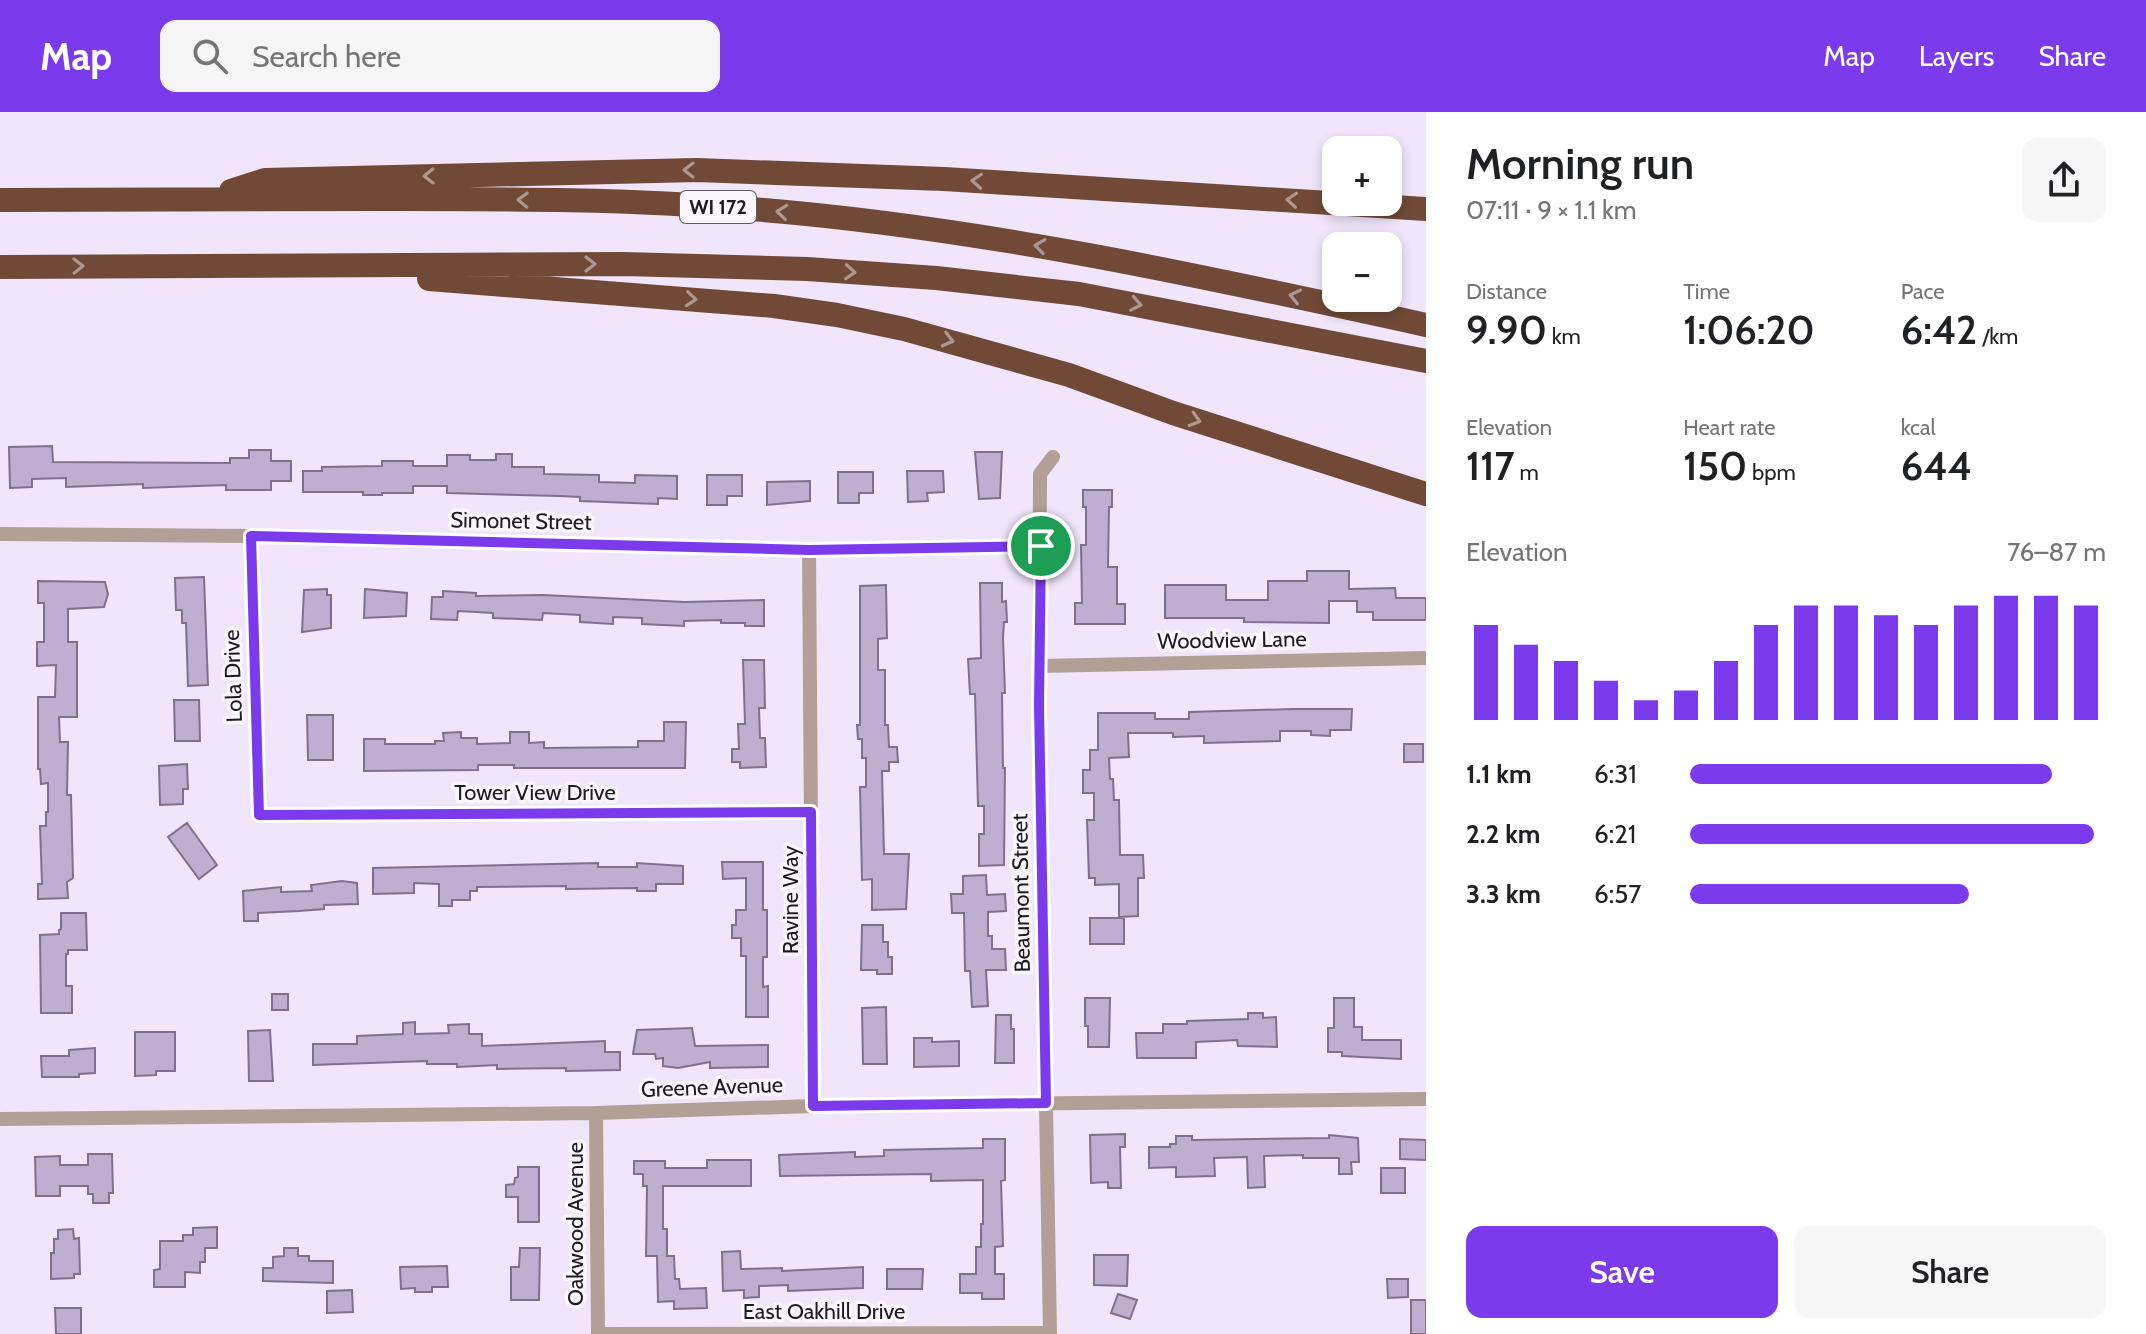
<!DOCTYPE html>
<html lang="en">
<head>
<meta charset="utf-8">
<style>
	:root { --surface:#fff; --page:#f6f6f6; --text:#202124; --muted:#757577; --accent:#7c3aed }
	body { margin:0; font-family:Cabin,sans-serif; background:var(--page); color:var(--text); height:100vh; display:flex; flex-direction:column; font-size:30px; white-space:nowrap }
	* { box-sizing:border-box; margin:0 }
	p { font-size:26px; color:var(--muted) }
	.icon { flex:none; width:44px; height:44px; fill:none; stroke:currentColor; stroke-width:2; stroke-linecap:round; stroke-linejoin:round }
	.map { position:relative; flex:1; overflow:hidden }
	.drawer { display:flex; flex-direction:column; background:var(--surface); width:720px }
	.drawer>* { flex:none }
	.fabs { position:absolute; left:1322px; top:24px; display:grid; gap:16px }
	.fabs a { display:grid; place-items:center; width:80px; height:80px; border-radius:16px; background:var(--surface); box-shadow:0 4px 12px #0003; font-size:40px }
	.pin { position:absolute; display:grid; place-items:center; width:68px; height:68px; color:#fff; margin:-34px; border:4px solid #fff; border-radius:50%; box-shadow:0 2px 8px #0007 }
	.round { display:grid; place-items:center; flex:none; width:84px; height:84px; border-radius:16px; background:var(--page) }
	.head { display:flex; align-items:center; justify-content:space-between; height:136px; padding:0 40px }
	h1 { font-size:44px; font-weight:600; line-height:60px }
	.stats { display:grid; grid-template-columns:repeat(3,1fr); gap:12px; height:136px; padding:8px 40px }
	.stats div { display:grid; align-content:center }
	.stats b { font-size:40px; font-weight:600 }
	.stats small { font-size:22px; font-weight:400 }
	.stats p { font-size:22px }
	.chart { height:224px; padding:16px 40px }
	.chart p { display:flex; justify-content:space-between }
	.chart svg { width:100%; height:144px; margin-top:8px; stroke:var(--accent); stroke-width:6 }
	.button { display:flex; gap:16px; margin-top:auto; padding:16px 40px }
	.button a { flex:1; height:92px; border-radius:16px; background:var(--accent); color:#fff; font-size:32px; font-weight:600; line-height:92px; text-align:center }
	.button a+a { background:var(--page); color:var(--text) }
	ul { padding:0 40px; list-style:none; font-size:26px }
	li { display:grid; grid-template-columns:128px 96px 1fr; align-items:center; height:60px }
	li i { height:20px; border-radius:10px; background:var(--accent) }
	header { display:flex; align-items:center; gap:48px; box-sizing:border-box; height:112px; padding:0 40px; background:var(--accent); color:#fff }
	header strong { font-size:38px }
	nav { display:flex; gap:44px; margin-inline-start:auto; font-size:28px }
	.search { width:560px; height:72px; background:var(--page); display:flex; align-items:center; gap:20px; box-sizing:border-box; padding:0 28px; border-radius:16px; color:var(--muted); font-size:30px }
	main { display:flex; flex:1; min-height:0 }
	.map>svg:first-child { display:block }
	.building { fill:#beaecf; stroke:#80708f; stroke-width:2 }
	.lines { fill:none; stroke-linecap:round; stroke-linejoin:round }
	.street { stroke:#b29f96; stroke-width:14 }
	.highway { stroke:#704a37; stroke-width:24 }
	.oneway { stroke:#ae9790 }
	.route-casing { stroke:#fff; stroke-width:16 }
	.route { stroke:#7c3aed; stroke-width:10 }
	.labels { text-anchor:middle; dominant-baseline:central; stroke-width:7; stroke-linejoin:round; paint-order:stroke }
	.shield { fill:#f9f6fd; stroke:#605b66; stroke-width:2 }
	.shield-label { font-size:20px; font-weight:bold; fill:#1f1825 }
	.street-label { font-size:22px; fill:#1f1825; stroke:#f9f6fd }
</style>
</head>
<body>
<header>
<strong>Map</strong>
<div class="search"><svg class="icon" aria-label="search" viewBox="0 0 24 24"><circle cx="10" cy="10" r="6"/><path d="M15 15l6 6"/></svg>Search here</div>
<nav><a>Map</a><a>Layers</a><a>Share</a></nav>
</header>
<main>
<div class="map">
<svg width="1426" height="1222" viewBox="0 0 1426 1222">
	<rect width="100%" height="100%" fill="#f0e5fa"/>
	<!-- building -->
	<path class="building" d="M52,334L53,350L230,351V346H249V338H271V349H291V369H271V378H226V373L143,376V372L66,375V366L32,367V375L10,376L9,335Z
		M975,340H1002L1000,386L979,387Z
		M496,342H512V355H544V362L599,363V370L635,371V363L677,364V387L658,386V392L580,389V385L559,384L447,381V374H413V381H382V383H363V380H303V359H322V355L382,354V349H413V354H447V343H470V348H496Z
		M907,359H943L944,380L927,381L928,389L908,390Z
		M838,360H873V381H859V391H838Z
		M707,363H742V384H727V393H707Z
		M810,369V389L767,393V370Z
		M1083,378H1112V395H1109L1108,455H1117V492H1125V512H1075V491H1082L1081,433H1086V395H1083Z
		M1307,459H1349V477L1395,476L1396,486H1426V508H1373V500H1357V489H1329V511L1244,510V506H1165V473H1226V488H1268V469H1307Z
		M204,465L208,573L188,574L186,511H182V498H176L175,466Z
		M38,469L105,470L108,482L104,495L68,497V530H77V605H59L60,630H68L67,683H71L73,766L67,770L68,786L38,787V772H42L40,714H46V700H48V671L41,672L40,657H38V585H55L56,553L37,554V530H44V491H38Z
		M980,471H1002V490L1006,489L1007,510H1004L1003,526L1005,581H1002L1003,656H1005L1004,753L979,754V722H984V694H978L975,582H970L968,547L981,546Z
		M886,473L887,526L878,527V558H885V613H888L889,635H897L898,650H889V659H882L884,742H909L906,797L872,798V767L862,768L860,675H866V646H862V627H858L857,613H860V474Z
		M327,477V483H331V516L302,520L304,478Z
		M365,477L407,481L406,504L364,506Z
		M443,479L476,481V484L543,483L685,490L764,488V514H745V511H721V508L684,509V514L642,512V506L613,505V512L580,510V503L543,501L542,508L493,506V501L458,499L457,508L431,507L432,485H443Z
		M743,548H764L765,596H759L760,626H765L766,655L740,656V650H732V637H739L738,612H745Z
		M174,588H199L200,629H175Z
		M1292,597H1352L1351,618H1330V624L1311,623V619H1280V629L1204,631V624L1173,625V621H1128L1129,645L1109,646L1110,667H1113L1114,688H1119L1120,743H1143L1144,766H1138V804L1119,805V772L1095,773V766H1089L1087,708H1094V681H1083V658H1090V638H1098V601H1155V607H1189V600Z
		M307,603H333V648H308Z
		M664,610H686L685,656H514V653H478V658L364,659V627H385V632H435V629H444L443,621L461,620V626H477V632L510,631V620H529V631L544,630V636L638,635V629H664Z
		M1404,632H1423V650H1404Z
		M187,652L188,677H183V692L160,693L159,654Z
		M187,711L217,753L199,767L168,725Z
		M722,750H763V798H767V845H763V875L768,874V905H746V844H741V826H732V813H736V798H746V766L723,767Z
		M598,751V755H637V751L683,754V772H656V779H637V776L566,777V774L477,775V779H470V788H452V794H439V772L414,771V781L373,782V756Z
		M986,763L987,783L1005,782L1006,799L988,800V824H992V837H1005L1006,858H986L988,894L972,895L970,859H965L964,801H952L951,782H963V764Z
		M342,769L357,771L358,792L324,793V797L299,799L258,801V809H244L243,779L281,775V780L312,779L311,773Z
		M61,801H86L87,838H68V842H66V874H72V901H41L40,823L59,822V818L61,817Z
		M1090,806H1124V832H1090Z
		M862,813H883V830H888V845H892V862H877V858H861Z
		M272,882H288V898H272Z
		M1085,886H1110L1109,935H1088V914H1085Z
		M1334,886H1354V915H1362V928H1401V947L1342,944V940H1328V916H1334Z
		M886,895L887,952H863L862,896Z
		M1248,901H1263V906L1276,905L1277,935L1238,934L1237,928L1196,930V946H1137L1136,921H1163V912H1187V909L1248,907Z
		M996,903H1011V917H1014V951H995Z
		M415,910V922L449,921L448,913L469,912V922H482V934L605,929V940H620V958L566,959V956L497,957V953L457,955V952H427V949L313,953V932H357V924L403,922V911Z
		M692,916L695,934L768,933V955L710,956V950L678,956L663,954V946L656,947L655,942H633L637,918Z
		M270,918L273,969H249L248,919Z
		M135,920H175V959H156V963L135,964Z
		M914,926H932V930L959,929V954L914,955Z
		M95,936V961L79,962V965H42L41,944H69V938Z
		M1125,1022V1035H1120L1121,1076H1108V1070L1091,1071L1090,1023Z
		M1329,1023L1358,1026L1359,1050H1351L1352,1062H1339V1046H1303V1043L1264,1044L1265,1075L1248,1076L1247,1045L1214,1046L1215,1064L1176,1065V1055L1149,1056V1035H1170V1032H1176V1024H1192V1028L1329,1026Z
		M983,1027H1005V1068L1001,1069L1003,1134L995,1135V1162H1004V1187H982V1181H960V1162H976V1135H981V1112H983V1068L931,1069V1062L780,1064L779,1043L855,1040V1045L884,1044V1038L983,1036Z
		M1400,1027L1426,1028V1048L1400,1047Z
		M88,1042H112L113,1081H109V1091H93V1082H88V1074H60V1084H36L35,1045L60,1044V1053H88Z
		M707,1048H751V1074H663V1117H667V1144H674L675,1167H679L680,1177L706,1176L707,1196L674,1197V1189L658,1190L657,1144H646L647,1074H643V1062H634V1049H665V1056H707Z
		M518,1055H539V1110H518V1085H506V1073L514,1072L515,1066L518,1065Z
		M1381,1056H1405V1081H1381Z
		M217,1115V1136H205V1150H200V1161L185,1160V1175H154V1158L160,1157V1129H183V1123H193V1116Z
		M73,1117L74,1127L79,1126L80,1162H74V1166L51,1167V1141H54V1127H58V1118Z
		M284,1136H298V1144H309V1149H333V1171L263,1169V1156H273V1145L284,1144Z
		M520,1136H540L539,1188H511V1155H519Z
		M740,1139L741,1157L782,1156V1159L863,1155V1176L788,1179V1173L759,1174V1185L744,1186V1178L723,1179L722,1140Z
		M1094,1143H1128L1127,1174L1094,1173Z
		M447,1154L448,1175H432V1180H415V1176L401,1177L400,1155Z
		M887,1157H923L922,1177H887Z
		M1387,1167H1408V1185L1388,1186Z
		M352,1178L353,1200L327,1201V1179Z
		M1118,1182L1137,1188L1130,1207L1111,1201Z
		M1411,1188H1426V1222H1411Z
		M55,1196H81V1222H56Z"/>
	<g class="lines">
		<!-- street -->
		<path class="street" d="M0,422L251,424L809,438L1041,434
			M251,424L259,703L811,700
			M809,438L813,994
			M1040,554L1426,546
			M596,1001L598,1222
			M0,1007L596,1001L813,994L1426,987
			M598,1222L1050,1221
			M1050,1222L1039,593L1040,362L1053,345"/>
		<!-- highway -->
		<path class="highway" d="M231,79L265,68L697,58L944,67L1426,97
			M0,88C130,87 260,87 390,87C510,87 631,87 751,97C979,115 1203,164 1426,213
			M0,155L623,152L807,157L936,166L1079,182L1426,249
			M429,167L774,194L837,203L904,217L1069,263L1173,301L1426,382"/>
	</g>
	<!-- one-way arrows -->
	<defs><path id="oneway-chevron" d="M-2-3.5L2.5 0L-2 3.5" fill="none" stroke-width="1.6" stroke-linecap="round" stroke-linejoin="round" transform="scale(2)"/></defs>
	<g class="oneway">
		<use href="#oneway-chevron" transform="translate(689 58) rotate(-179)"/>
		<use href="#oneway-chevron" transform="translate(429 64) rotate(179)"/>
		<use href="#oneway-chevron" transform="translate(977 69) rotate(-176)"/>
		<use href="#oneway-chevron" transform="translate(523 88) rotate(-178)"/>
		<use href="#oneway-chevron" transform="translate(1292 88) rotate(-176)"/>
		<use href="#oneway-chevron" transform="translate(782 100) rotate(-174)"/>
		<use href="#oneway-chevron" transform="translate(1040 134) rotate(-172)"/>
		<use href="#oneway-chevron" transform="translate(590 152)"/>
		<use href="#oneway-chevron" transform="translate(78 154) rotate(-1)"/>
		<use href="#oneway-chevron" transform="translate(850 160) rotate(4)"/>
		<use href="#oneway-chevron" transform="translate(1295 184) rotate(-167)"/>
		<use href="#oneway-chevron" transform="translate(691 187) rotate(5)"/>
		<use href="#oneway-chevron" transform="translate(1136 192) rotate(11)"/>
		<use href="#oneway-chevron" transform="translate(948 228) rotate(14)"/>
		<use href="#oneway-chevron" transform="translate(1195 308) rotate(17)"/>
	</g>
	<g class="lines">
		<!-- route casing -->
		<g class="route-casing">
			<path id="route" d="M251,424L809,438L1041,434L1039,593L1046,991L813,994L811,700L259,703Z"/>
		</g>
		<!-- route -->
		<use href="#route" class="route"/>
	</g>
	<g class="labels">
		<!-- shield labels -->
		<rect class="shield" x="680" y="79" width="76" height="32" rx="6"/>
		<g class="shield-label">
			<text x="718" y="95">WI 172</text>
		</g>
		<!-- street labels -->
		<g class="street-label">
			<text transform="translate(521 409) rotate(1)">Simonet Street</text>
			<text transform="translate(1232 528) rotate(-1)">Woodview Lane</text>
			<text transform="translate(233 564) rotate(-92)">Lola Drive</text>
			<text x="535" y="680">Tower View Drive</text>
			<text transform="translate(1021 781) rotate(-91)">Beaumont Street</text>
			<text transform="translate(790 788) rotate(-90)">Ravine Way</text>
			<text transform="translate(712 975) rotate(-2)">Greene Avenue</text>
			<text transform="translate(575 1112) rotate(-90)">Oakwood Avenue</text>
			<text x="824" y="1199">East Oakhill Drive</text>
		</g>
	</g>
</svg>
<div class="fabs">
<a>+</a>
<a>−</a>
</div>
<div class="pin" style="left:1041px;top:434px;background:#1e9e55"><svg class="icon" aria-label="arrive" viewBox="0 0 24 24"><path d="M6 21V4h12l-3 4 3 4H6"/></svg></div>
</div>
<section class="drawer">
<div class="head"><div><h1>Morning run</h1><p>07:11 · 9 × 1.1 km</p></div><a class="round"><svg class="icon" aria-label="share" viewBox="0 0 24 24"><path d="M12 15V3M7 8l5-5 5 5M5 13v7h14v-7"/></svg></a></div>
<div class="stats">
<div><p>Distance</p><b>9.90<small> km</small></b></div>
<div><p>Time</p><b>1:06:20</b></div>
<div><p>Pace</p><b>6:42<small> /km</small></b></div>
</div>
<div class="stats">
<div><p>Elevation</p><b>117<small> m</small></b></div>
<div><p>Heart rate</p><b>150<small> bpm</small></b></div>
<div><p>kcal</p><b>644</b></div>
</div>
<div class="chart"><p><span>Elevation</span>76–87 m</p>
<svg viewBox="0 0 160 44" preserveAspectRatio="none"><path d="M5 44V15M15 44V21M25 44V26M35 44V32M45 44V38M55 44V35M65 44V26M75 44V15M85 44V9M95 44V9M105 44V12M115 44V15M125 44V9M135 44V6M145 44V6M155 44V9"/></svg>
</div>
<ul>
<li><b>1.1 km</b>6:31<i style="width:87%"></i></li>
<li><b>2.2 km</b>6:21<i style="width:97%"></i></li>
<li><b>3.3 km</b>6:57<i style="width:67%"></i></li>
</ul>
<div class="button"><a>Save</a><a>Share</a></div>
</section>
</main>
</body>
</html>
